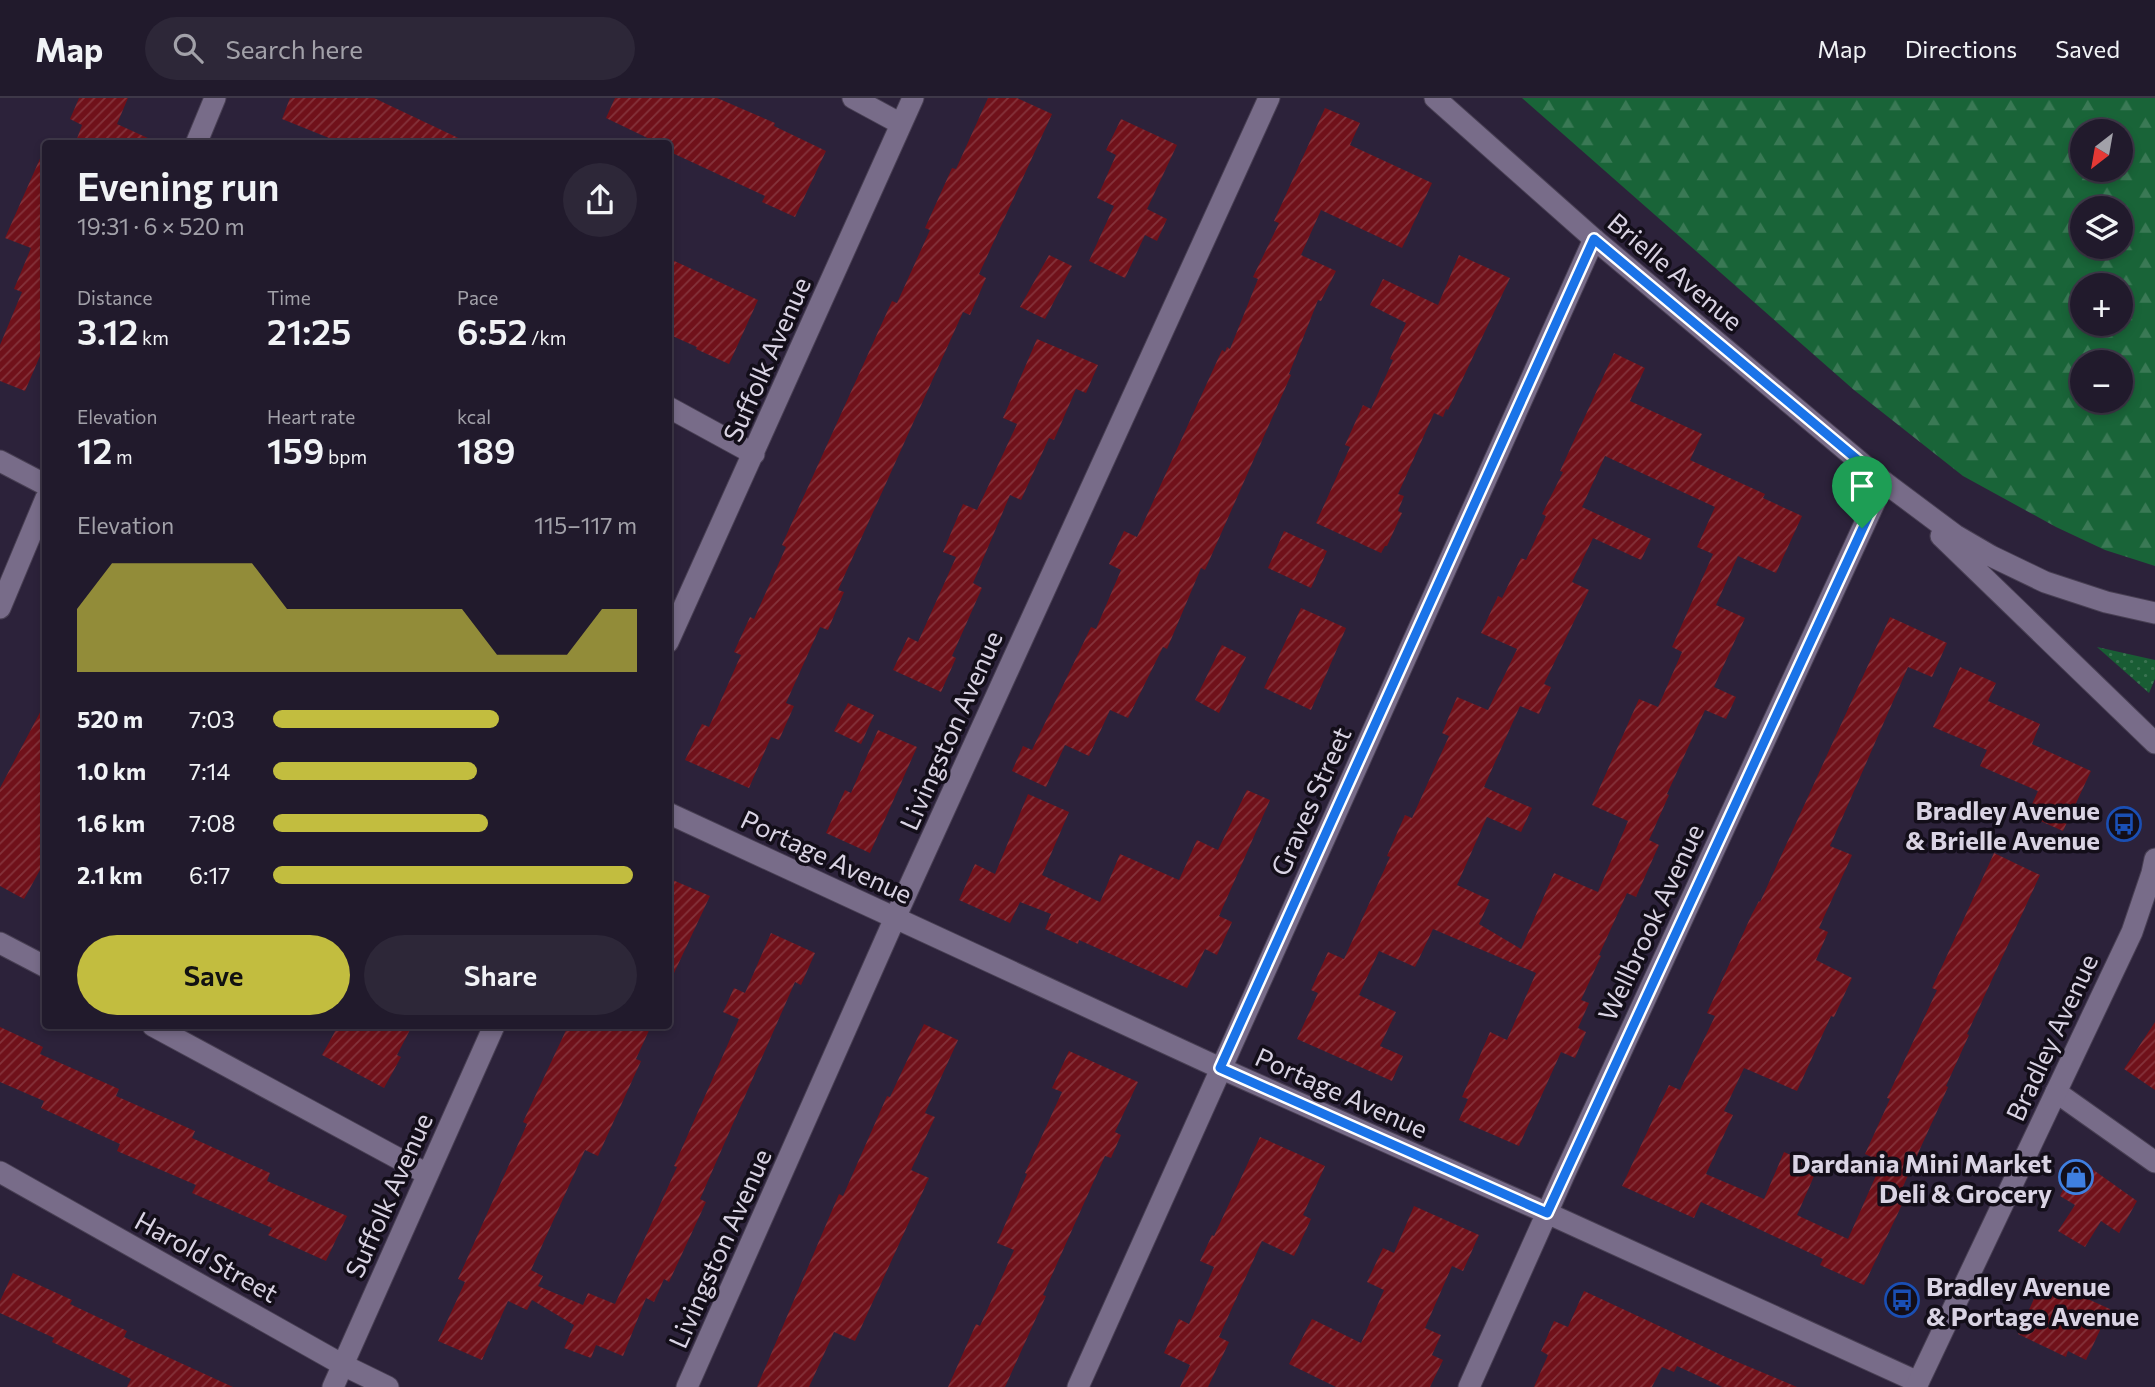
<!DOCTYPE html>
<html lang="en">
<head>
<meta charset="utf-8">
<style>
	:root { --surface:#211a2c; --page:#2d2738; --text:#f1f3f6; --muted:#a2a1a9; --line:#3e3848; --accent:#c2bd3f }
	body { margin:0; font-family:Commissioner,sans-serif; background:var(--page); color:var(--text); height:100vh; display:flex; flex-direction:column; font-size:26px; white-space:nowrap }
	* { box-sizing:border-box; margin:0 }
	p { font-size:23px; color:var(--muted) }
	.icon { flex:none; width:38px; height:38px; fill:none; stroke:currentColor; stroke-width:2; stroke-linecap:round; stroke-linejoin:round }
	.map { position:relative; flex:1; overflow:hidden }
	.sheet { position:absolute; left:42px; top:42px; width:630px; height:889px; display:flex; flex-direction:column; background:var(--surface); border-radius:7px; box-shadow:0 4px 10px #0003,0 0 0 2px var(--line) }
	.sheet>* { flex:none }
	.needle { width:46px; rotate:211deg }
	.controls { position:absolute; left:2070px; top:21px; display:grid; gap:14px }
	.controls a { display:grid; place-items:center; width:63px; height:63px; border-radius:50%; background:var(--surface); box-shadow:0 4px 10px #0003,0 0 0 2px var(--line); font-size:35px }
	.pin { position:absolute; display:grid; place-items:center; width:60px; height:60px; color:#fff; margin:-72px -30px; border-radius:50% 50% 50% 0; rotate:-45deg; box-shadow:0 0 7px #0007 }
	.pin .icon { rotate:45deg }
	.round { display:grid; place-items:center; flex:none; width:74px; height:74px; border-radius:37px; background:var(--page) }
	.headline { display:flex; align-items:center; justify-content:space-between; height:119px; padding:0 35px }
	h1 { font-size:38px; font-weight:600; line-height:52px }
	.metrics { display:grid; grid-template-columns:repeat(3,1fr); gap:10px; height:119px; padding:7px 35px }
	.metrics div { display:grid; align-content:center }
	.metrics b { font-size:35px; font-weight:600 }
	.metrics small { font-size:19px; font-weight:400 }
	.metrics p { font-size:19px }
	.chart { height:196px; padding:14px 35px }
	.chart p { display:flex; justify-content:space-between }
	.chart svg { width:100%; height:126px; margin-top:7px; fill:var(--accent); opacity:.7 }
	.action { display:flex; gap:14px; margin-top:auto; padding:14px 35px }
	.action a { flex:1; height:80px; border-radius:42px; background:var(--accent); color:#111; font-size:28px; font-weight:600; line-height:80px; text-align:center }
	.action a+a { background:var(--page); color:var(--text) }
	ul { padding:0 35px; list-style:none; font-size:23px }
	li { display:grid; grid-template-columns:112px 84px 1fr; align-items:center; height:52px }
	li i { height:18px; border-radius:9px; background:var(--accent) }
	header { display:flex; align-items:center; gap:42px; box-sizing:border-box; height:98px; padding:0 35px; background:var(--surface); border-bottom:2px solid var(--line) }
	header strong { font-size:33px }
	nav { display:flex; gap:38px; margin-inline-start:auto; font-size:24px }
	.search { width:490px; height:63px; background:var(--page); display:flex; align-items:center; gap:18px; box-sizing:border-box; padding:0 24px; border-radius:38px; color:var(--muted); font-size:26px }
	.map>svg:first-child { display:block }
	.grass { fill:url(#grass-dots) }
	.forest { fill:url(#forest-firs); fill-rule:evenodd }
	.building { fill:url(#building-hatch); fill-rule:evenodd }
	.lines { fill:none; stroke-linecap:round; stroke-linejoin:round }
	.minor-casing { stroke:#483f53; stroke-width:23 }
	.tertiary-casing { stroke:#483f53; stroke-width:23 }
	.minor { stroke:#786c89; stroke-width:21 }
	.tertiary { stroke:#786c89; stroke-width:21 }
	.route-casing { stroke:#fff; stroke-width:14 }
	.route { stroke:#1a73e8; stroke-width:9 }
	.labels { text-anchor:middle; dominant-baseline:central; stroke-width:7; stroke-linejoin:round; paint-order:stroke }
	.street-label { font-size:26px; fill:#d9d3e3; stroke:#130e19 }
	.poi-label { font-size:26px; font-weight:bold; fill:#d9d3e3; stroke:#130e19; text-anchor:end }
</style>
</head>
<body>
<header>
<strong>Map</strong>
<div class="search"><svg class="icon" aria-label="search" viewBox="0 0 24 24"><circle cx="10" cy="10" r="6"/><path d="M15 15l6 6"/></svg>Search here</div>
<nav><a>Map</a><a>Directions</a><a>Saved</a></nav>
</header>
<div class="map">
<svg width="2155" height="1289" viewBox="0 0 2155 1289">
	<defs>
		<pattern id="grass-dots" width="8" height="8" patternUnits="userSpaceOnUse" patternTransform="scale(1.75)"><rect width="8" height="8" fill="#195d34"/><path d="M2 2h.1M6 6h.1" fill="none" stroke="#3a7351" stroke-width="1.8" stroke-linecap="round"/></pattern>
		<pattern id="forest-firs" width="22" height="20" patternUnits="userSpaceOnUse" patternTransform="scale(1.75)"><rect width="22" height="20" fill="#196438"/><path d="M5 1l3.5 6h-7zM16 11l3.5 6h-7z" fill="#3a7955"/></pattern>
		<pattern id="building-hatch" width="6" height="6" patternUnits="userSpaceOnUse" patternTransform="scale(1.75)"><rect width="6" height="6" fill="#70111a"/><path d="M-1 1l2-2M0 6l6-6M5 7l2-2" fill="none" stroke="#84333b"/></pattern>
	</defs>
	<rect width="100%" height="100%" fill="#2c223a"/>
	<!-- grass -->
	<path class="grass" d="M2097,549L2155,562V581L2149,595Z"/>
	<!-- forest -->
	<path class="forest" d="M1522,0H2155V468L2105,452L2056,429L1963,378L1854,292ZM2082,33H2121V72H2082ZM2082,110H2121V149H2082ZM2082,187H2121V226H2082ZM2082,264H2121V303H2082Z"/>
	<!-- building -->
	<path class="building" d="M79,0H128L117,26L161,46H75L82,27L70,21Z
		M290,0H374L471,46H344L282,21Z
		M615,0H717L775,25L774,28L826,53L795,119L762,104L765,98L668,53V46H660L606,20Z
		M988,0H1017L1052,16L979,176L986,180L970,217L963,214L838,492L844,494L828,532L820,529L786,605L794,608L779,642L771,639L749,690L685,662L702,626L709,629L741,557L734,554L750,519L754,521L786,449L782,447L798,411L892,203L897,205L930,132L925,130L952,70L956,71Z
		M1325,10L1360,25L1350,47L1432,85L1402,150L1321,112L1301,157L1336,173L1321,203L1318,202L1289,276L1291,277L1205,472L1201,470L1167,551L1163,549L1128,620L1110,612L1089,658L1065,647L1046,689L1012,673L1023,648L1032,652L1091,529L1096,531L1121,472L1109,466L1124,433L1137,439L1222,252L1225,254L1227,249L1230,251L1258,181L1253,179L1279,125L1274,123Z
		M1121,21L1177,47L1147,111L1167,121L1157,143L1145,137L1125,180L1089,163L1114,108L1097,100L1116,57L1106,52Z
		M46,47V244L25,293L0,283V247L22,194L14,191L31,150L5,140Z
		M1049,157L1072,168L1045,221L1020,209Z
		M1459,157L1510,180L1448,312L1446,311L1443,319L1434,315L1398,396L1404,398L1398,413L1402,415L1387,448H1385L1381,455L1316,425L1350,349L1345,347L1363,307L1371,311L1393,262L1390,261L1406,225L1370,207L1383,181L1438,207Z
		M668,160L758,202L729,266L696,251L697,249L668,236Z
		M1037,241L1098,267L1086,295L1076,291L1054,342L1049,340L1021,402L1010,397L973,485L982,490L952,558L956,560L941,594L893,572L908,539L918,544L956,459L943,454L963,406L977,412L1017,326L1003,320Z
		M1614,255L1645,270L1630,303L1702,336L1690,362L1765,396L1763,400L1802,418L1776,475L1738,458L1716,507L1745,520L1714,589L1736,599L1726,621L1705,612L1667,696L1669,697L1649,742L1659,747L1647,774L1636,799L1627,795L1599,857L1601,858L1581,902L1589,905L1578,930L1586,934L1575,960L1561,954L1519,1048L1459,1022L1468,1001L1462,999L1490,934L1507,942L1536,875L1433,831L1415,869L1379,853L1359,897L1396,914L1380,948L1403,958L1392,983L1297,941L1318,895L1311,892L1328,854L1344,861L1390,759L1387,758L1405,717L1412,720L1449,638L1442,635L1457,599L1488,612L1517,551L1481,535L1498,498L1502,500L1521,460L1526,462L1546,418L1542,416L1563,374L1560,373ZM1605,358L1715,409L1697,449L1713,456L1672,549L1682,554L1658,609L1639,601L1592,707L1628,723L1598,794L1554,775L1521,851L1479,826L1490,802L1457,787L1487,719L1521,734L1532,710L1484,689L1520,608L1539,616L1551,589L1544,586L1589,492L1572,484L1593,440L1641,462L1651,441L1582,409Z
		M1284,433L1327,453L1311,490L1268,470Z
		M1301,510L1346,530L1311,612L1264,590Z
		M1890,519L1947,545L1932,579L1908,569L1830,748L1852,757L1819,830L1828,834L1816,862L1852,880L1834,919L1831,918L1797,993L1744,970L1724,1013L1733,1017L1706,1076L1764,1101L1784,1054L1818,1069L1797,1117L1848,1141L1882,1064L1865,1056L1890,1001L1887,1000L1937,892L1932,890L1994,755L2040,777L1967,936L1969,937L1946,988L1948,989L1901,1093L1907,1096L1864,1187L1820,1167L1823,1161L1701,1104L1694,1120L1622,1088L1669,987L1680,992L1715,918L1707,915L1752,816L1759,803L1760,804Z
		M1222,547L1246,559L1219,615L1195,602Z
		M1960,569L1996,585L1988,603L2040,626L2032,646L2091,673L2063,733L2027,717L2038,693L1980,668L1987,652L1933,629Z
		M46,603V761L24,801L0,788V690Z
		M848,605L874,617L861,646L834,633Z
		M878,632L917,649L870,755L826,735L845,692L851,695Z
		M1247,692L1270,702L1219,818L1232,824L1217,857L1205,851L1187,890L1079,842L1078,846L1045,831L1051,816L1020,804L1010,825L959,802L975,766L995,776L1028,696L1069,714L1042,777L1100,804L1120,756L1179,782L1197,742L1218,752Z
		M668,780L710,798L668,888Z
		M771,835L815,855L801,887L795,884L700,1101L706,1104L669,1184L664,1181L654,1204L646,1200L623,1258L596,1247L591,1260L564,1250L574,1227L532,1202L527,1212L508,1203L482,1262L438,1243L465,1184L458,1181L527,1026L523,1024L568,928H651L636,961L641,963L598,1058L585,1052L531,1172L543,1178L538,1188L583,1207L588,1195L615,1206L677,1069L674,1068L739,921L723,914L734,890L745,895Z
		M2155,924V992L2124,971Z
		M924,926L958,942L925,1015L935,1019L911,1072L929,1080L855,1243L834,1234L809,1289H757L839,1096L843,1098L887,998L890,999Z
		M338,928H412L397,957L401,959L384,990L322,957Z
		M0,929L43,949L40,956L119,991L116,998L195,1033L192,1040L270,1075L267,1083L347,1118L326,1163L268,1137L272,1130L192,1095L196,1087L117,1053L120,1046L41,1010L44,1003L0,984Z
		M1069,953L1138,984L1115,1034L1121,1037L1111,1060L1105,1058L1043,1197L1046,1198L1005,1289H948L976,1226L980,1228L1014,1152L997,1145L1027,1076L1025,1075L1062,994L1052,990Z
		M1260,1039L1325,1068L1303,1117L1311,1121L1294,1158L1262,1143L1219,1239L1229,1244L1208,1289H1180L1190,1267L1164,1255L1179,1221L1189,1226L1214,1169L1200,1163L1212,1137L1214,1138Z
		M2078,1061L2137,1103L2119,1135L2101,1123L2085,1149L2058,1133L2075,1107L2060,1098Z
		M1414,1108L1479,1137L1463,1173L1452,1168L1425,1230L1441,1237L1432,1257L1443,1262L1430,1289H1336L1289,1266L1312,1221L1361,1245L1384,1192L1367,1184L1383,1150L1394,1155Z
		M13,1175L72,1202L70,1206L127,1233L124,1239L233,1289H127L131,1281L52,1244L54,1240L0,1215V1203Z
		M2043,1181L2110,1211L2086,1262L2068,1253L2066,1259L2018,1236Z
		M1584,1193L1728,1260L1797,1289H1722L1677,1268L1674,1274L1662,1269L1652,1289H1534L1548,1257L1541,1253L1554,1223L1568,1229Z"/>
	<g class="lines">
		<!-- minor casing -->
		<g class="minor-casing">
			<path id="minor" d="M853,0L901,26
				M196,46L215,0
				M668,309L754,356
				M0,363L46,387
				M0,510L46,400
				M668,544L913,0
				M668,715L1220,970L1547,1115L1918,1284
				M0,845L46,869
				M153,928L427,1076
				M2056,994L2155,1064
				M0,1074L343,1267L388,1289
				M333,1289L494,928
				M687,1289L895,820L1269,0
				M1078,1289L1594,141
				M1469,1289L1564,1077L1884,384"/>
		</g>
		<!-- tertiary casing -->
		<g class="tertiary-casing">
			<path id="tertiary" d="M1435,0L1594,141L1884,384L1955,437L1991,458L2045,484L2106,504L2155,515
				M1941,438L2155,645
				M1916,1289L2132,834L2152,775L2155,761"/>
		</g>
		<!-- minor -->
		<use href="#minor" class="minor"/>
		<!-- tertiary -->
		<use href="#tertiary" class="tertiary"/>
	</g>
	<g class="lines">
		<!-- route casing -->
		<g class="route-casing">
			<path id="route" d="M1594,141L1884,384L1547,1115L1220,970Z"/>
		</g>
		<!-- route -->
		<use href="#route" class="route"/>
	</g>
	<!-- icons -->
	<defs>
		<g id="bus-ring" transform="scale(1.75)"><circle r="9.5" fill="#130e19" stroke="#1a4fb4" stroke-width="1.5"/><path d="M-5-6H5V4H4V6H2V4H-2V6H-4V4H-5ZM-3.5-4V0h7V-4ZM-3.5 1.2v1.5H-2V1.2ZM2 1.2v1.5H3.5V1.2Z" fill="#1a4fb4"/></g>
		<g id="shop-ring" transform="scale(1.75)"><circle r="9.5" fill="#130e19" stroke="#3f7fe0" stroke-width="1.5"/><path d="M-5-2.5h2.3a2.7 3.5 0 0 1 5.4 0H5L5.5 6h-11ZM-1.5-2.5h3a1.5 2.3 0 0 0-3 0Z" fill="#3f7fe0"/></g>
	</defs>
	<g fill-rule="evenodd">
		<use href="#bus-ring" x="2124" y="726"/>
		<use href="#shop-ring" x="2076" y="1079"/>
		<use href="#bus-ring" x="1902" y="1202"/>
	</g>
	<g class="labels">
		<!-- street labels -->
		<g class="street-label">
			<text transform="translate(1676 173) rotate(40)">Brielle Avenue</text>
			<text transform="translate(766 261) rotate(-66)">Suffolk Avenue</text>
			<text transform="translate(950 632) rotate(-66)">Livingston Avenue</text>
			<text transform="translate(1310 703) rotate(-66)">Graves Street</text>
			<text transform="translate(827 758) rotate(25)">Portage Avenue</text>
			<text transform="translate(1650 824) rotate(-65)">Wellbrook Avenue</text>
			<text transform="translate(2051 939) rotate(-65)">Bradley Avenue</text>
			<text transform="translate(1342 994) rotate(24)">Portage Avenue</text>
			<text transform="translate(388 1097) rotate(-66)">Suffolk Avenue</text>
			<text transform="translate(719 1150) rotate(-66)">Livingston Avenue</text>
			<text transform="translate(207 1158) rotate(29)">Harold Street</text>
		</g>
		<!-- poi labels -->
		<g class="poi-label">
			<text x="2100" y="711">Bradley Avenue<tspan x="2100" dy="30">&amp; Brielle Avenue</tspan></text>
			<text x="2052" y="1064">Dardania Mini Market<tspan x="2052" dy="30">Deli &amp; Grocery</tspan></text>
			<text x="1926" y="1187" text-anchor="start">Bradley Avenue<tspan x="1926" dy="30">&amp; Portage Avenue</tspan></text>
		</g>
	</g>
</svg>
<div class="controls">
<a><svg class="needle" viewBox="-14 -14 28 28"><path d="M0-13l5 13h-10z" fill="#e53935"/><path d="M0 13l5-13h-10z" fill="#a2a1a9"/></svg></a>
<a><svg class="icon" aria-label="layers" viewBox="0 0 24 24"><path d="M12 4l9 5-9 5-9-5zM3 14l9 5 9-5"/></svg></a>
<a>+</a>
<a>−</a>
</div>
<div class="pin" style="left:1862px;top:430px;background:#1e9e55"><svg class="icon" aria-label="arrive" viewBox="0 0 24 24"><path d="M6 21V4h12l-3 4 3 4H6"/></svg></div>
<section class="sheet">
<div class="headline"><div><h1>Evening run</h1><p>19:31 · 6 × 520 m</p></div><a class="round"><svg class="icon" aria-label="share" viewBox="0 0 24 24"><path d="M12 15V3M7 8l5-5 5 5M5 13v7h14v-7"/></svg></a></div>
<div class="metrics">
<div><p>Distance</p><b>3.12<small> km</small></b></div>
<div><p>Time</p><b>21:25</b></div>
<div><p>Pace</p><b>6:52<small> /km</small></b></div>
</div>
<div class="metrics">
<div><p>Elevation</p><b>12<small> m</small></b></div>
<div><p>Heart rate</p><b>159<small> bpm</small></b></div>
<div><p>kcal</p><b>189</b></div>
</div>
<div class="chart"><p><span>Elevation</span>115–117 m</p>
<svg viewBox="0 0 160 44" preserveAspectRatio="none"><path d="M0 44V22L10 6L20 6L30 6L40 6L50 6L60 22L70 22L80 22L90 22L100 22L110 22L120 38L130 38L140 38L150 22L160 22V44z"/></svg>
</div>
<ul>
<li><b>520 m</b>7:03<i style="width:62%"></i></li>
<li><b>1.0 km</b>7:14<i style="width:56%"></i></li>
<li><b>1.6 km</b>7:08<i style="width:59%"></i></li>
<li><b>2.1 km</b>6:17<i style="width:99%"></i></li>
</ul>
<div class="action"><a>Save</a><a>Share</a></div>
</section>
</div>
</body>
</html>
